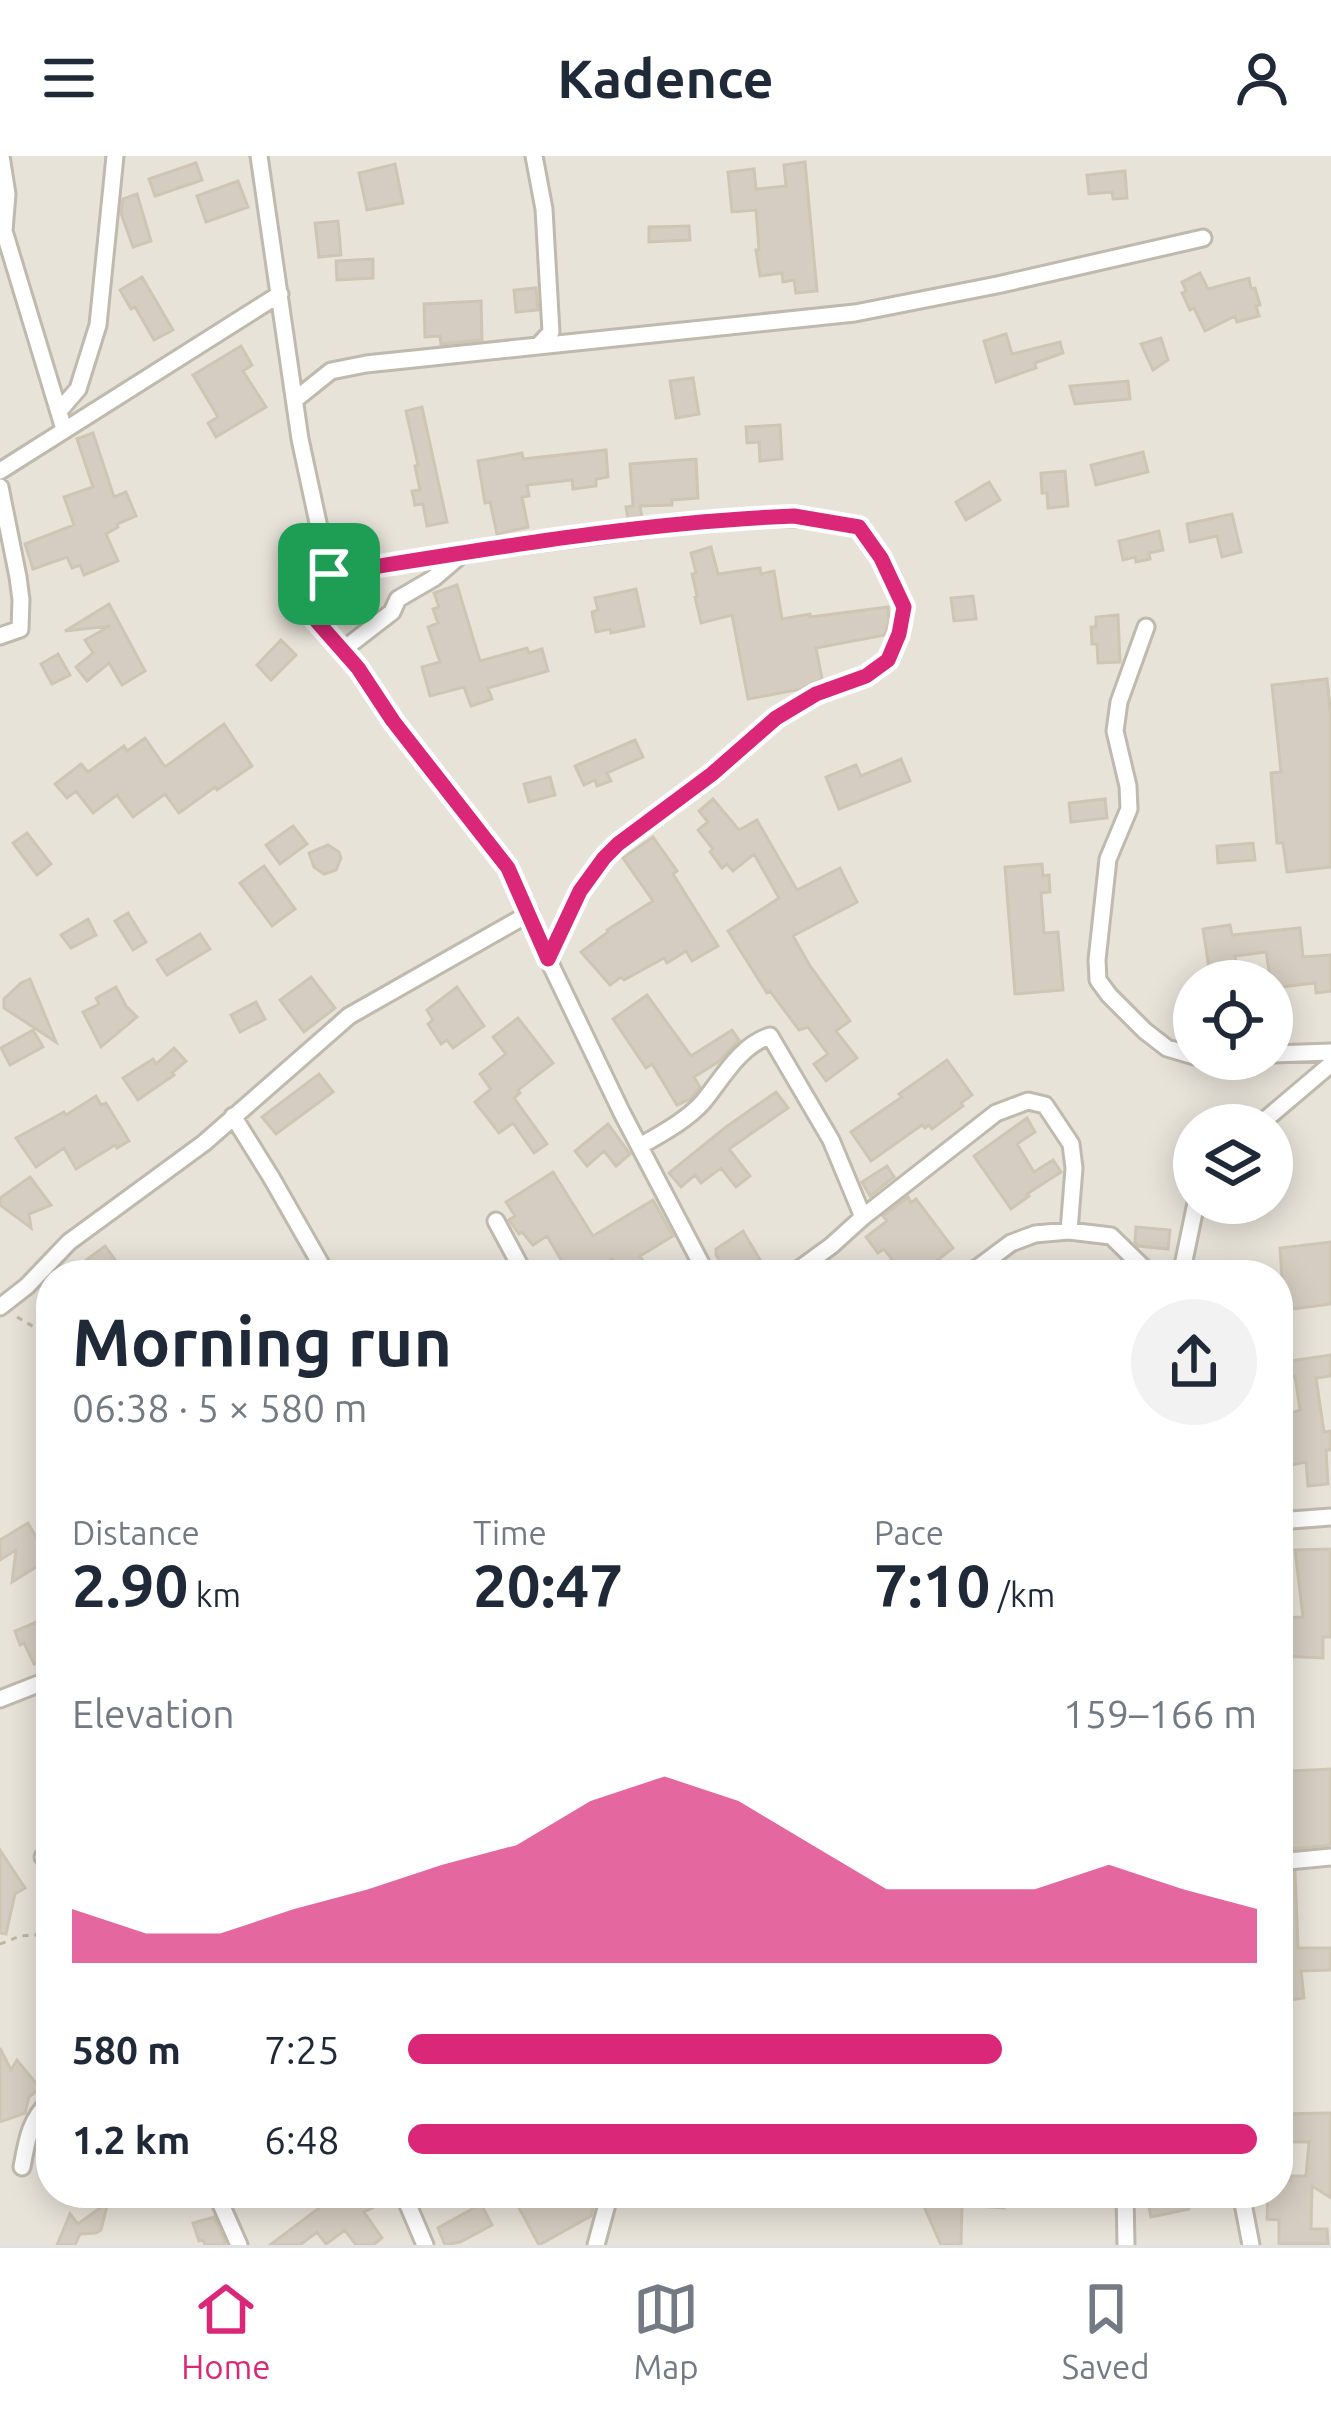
<!DOCTYPE html>
<html lang="en">
<head>
<meta charset="utf-8">
<style>
	:root { --surface:#fff; --page:#f2f2f3; --text:#1f2937; --muted:#747a83; --line:#e0e1e3; --accent:#db2777 }
	body { margin:0; font-family:Ubuntu,sans-serif; background:var(--page); color:var(--text); height:100vh; display:flex; flex-direction:column; font-size:45px; white-space:nowrap }
	* { box-sizing:border-box; margin:0 }
	p { font-size:39px; color:var(--muted) }
	.icon { flex:none; width:66px; height:66px; fill:none; stroke:currentColor; stroke-width:2; stroke-linecap:round; stroke-linejoin:round }
	.map { position:relative; flex:1; overflow:hidden }
	.panel { position:absolute; left:36px; top:1104px; width:1257px; height:948px; display:flex; flex-direction:column; background:var(--surface); border-radius:48px; box-shadow:0 6px 30px #0003 }
	.panel>* { flex:none }
	.fabs { position:absolute; left:1173px; top:804px; display:grid; gap:24px }
	.fabs a { display:grid; place-items:center; width:120px; height:120px; border-radius:50%; background:var(--surface); box-shadow:0 6px 30px #0003; font-size:60px }
	.pin { position:absolute; display:grid; place-items:center; width:102px; height:102px; color:#fff; margin:-51px; border-radius:24px; box-shadow:0 6px 18px #0006 }
	.round { display:grid; place-items:center; flex:none; width:126px; height:126px; border-radius:63px; background:var(--page) }
	.head { display:flex; align-items:center; justify-content:space-between; height:204px; padding:0 36px }
	h1 { font-size:66px; font-weight:600; line-height:90px }
	.figures { display:grid; grid-template-columns:repeat(3,1fr); gap:18px; height:204px; padding:12px 36px }
	.figures div { display:grid; align-content:center }
	.figures b { font-size:60px; font-weight:600 }
	.figures small { font-size:33px; font-weight:400 }
	.figures p { font-size:33px }
	.chart { height:336px; padding:24px 36px }
	.chart p { display:flex; justify-content:space-between }
	.chart svg { width:100%; height:216px; margin-top:12px; fill:var(--accent); opacity:.7 }
	ul { padding:0 36px; list-style:none; font-size:39px }
	li { display:grid; grid-template-columns:192px 144px 1fr; align-items:center; height:90px }
	li i { height:30px; border-radius:15px; background:var(--accent) }
	header { display:flex; justify-content:space-between; align-items:center; height:156px; padding:0 36px; background:var(--surface); font-size:54px; font-weight:600 }
	.menu { display:flex; justify-content:space-around; align-items:center; height:168px; border-top:3px solid var(--line); background:var(--surface); font-size:33px; color:var(--muted) }
	.menu a { display:grid; justify-items:center; gap:6px }
	.menu .active { color:var(--accent) }
	.map>svg:first-child { display:block }
	.residential { fill:#e8e3d9; fill-rule:evenodd }
	.building { fill:#d5cdc1; stroke:#cfc5b4; stroke-width:3 }
	.lines { fill:none; stroke-linecap:round; stroke-linejoin:round }
	.minor-casing { stroke:#bfb9ae; stroke-width:21 }
	.path { stroke:#c0b5a0; stroke-width:3; stroke-dasharray:6 6; stroke-linecap:butt }
	.minor { stroke:#fff; stroke-width:15 }
	.route-casing { stroke:#fff; stroke-width:24 }
	.route { stroke:#db2777; stroke-width:15 }
</style>
</head>
<body>
<header><svg class="icon" aria-label="menu" viewBox="0 0 24 24"><path d="M4 6h16M4 12h16M4 18h16"/></svg>Kadence<svg class="icon" aria-label="person" viewBox="0 0 24 24"><circle cx="12" cy="8" r="4"/><path d="M4 21q1-7 8-7t8 7"/></svg></header>
<div class="map">
<svg width="1331" height="2089" viewBox="0 0 1331 2089">
	<rect width="100%" height="100%" fill="#f4f1eb"/>
	<!-- residential -->
	<path class="residential" d="M0,0H1331V2089H0ZM1194,825H1272V903H1194ZM1194,969H1272V1047H1194ZM51,1119H1278V2037H51Z"/>
	<!-- building -->
	<path class="building" d="M805,6L817,135L796,137L794,124L783,126L782,117L760,120L756,94H759L756,54L732,56L728,16L754,13L756,33L786,30L784,9Z
		M196,7L202,24L155,40L149,23Z
		M395,8L403,47L367,54L359,17Z
		M1125,15L1127,42L1113,43L1112,36L1089,38L1087,19Z
		M238,25L248,51L206,66L197,40Z
		M137,38L151,85L133,91L121,57L123,43Z
		M338,65L341,99L319,101L315,67Z
		M689,70L690,84L649,86V71Z
		M373,103V122L337,124L336,105Z
		M1200,117L1208,133L1249,122L1251,133L1255,132L1260,149L1256,150L1259,160L1237,166L1235,160L1205,175L1194,152L1190,154L1182,137L1186,135L1182,126Z
		M142,121L173,174L154,184L135,151L131,153L120,134Z
		M536,132L538,154L516,156L514,134Z
		M481,145L482,184L441,188L440,180L425,181L424,148Z
		M1006,178L1012,198L1060,186L1063,197L1035,207L1036,212L996,226L984,185Z
		M1161,182L1168,204L1153,214L1141,188Z
		M241,190L252,209L243,215L266,251L216,281L208,267L218,261L193,219Z
		M693,222L699,258L676,262L670,225Z
		M1128,225L1130,243L1075,248L1070,230Z
		M422,251L447,366L427,370L423,348L415,349L412,335L420,334L415,310L418,309L406,255Z
		M780,269L782,303L760,305L759,286L747,287L746,271Z
		M93,277L114,341L126,336L136,360L117,368L118,371L106,378L118,405L84,419L80,409L72,412L67,401L33,413L25,388L74,369L64,341L93,331L77,283Z
		M606,294L608,321L596,323V330L573,333L572,324L527,329L529,340L522,341L528,371L497,378L490,346L485,347L478,305L522,297L523,303Z
		M1143,296L1148,316L1096,329L1091,309Z
		M696,303L698,342L672,344V349L640,350L642,362L628,363L626,351L633,350L630,308Z
		M1065,315L1068,350L1048,352L1047,337H1042L1041,317Z
		M989,326L1000,344L966,364L956,346Z
		M1232,358L1241,396L1222,401L1217,380L1190,386L1187,368Z
		M1159,375L1163,394L1149,397L1150,403L1136,406L1135,401L1123,404L1119,385Z
		M711,391L718,418L760,412L761,418L774,415L782,463L810,458V461L888,451L889,464L885,479L816,492L822,523L801,533L748,543L732,459L701,467L695,441L697,440L692,418L696,417L691,397Z
		M457,429L480,505L527,492L529,497L542,493L548,515L488,532L492,543L471,550L464,531L430,540L422,511L440,506L428,471L438,467L433,453L439,451L434,437Z
		M636,433L644,470L611,477L610,473L596,476L592,456L598,454L595,442Z
		M973,440L976,463L954,465L951,442Z
		M109,448L145,515L122,529L109,507L87,525L76,511L93,497L85,484L110,470L65,475Z
		M1118,459L1120,506L1098,507L1097,488H1092L1091,471H1096V461Z
		M281,484L296,499L271,524L257,509Z
		M58,498L70,519L52,528L41,508Z
		M1327,523L1331,561V711L1287,716L1283,687H1277L1271,617L1281,616L1272,529Z
		M224,568L252,610L217,634L215,631L179,657L165,638L133,661L117,639L93,657L76,635L67,642L55,628L81,608L88,616L124,590L127,595L145,582L165,611Z
		M635,584L643,601L607,617L611,625L597,630L595,624L584,629L575,610Z
		M901,603L910,625L839,653L826,621L856,609L861,620Z
		M550,621L555,639L529,646L524,628Z
		M713,643L739,674L757,664L797,734L840,712L857,746L793,780L810,810L850,865L836,875L857,902L826,925L814,908L828,898L808,871L799,874L770,835L767,837L728,775L779,742L754,698L733,715L727,708L722,712L710,696L713,693L698,674L708,666L699,655Z
		M1105,643L1107,662L1071,666L1069,647Z
		M293,670L307,688L280,708L266,689Z
		M27,677L51,708L37,719L13,687Z
		M653,681L677,715L673,718L718,790L692,805L686,795L667,807L664,802L624,824L621,821L610,829L581,796L608,776L607,774L653,745L623,702Z
		M1253,687L1255,704L1218,707L1217,690Z
		M328,689L339,696L341,702L336,714L324,718L314,711L309,697Z
		M1042,708L1043,720L1049,719L1050,736L1041,737L1044,777L1058,776L1063,834L1015,838L1005,711Z
		M264,710L295,753L272,770L240,727Z
		M128,757L146,786L133,794L115,765Z
		M88,763L96,779L71,792L61,779Z
		M1230,769L1232,779L1300,772L1303,801L1331,799V835L1316,837L1315,827L1272,832L1266,796L1235,800L1239,825H1211L1203,773Z
		M200,778L210,793L167,819L157,804Z
		M311,821L335,852L304,876L280,844Z
		M30,823L56,886L4,852V843L21,827Z
		M116,831L126,850L137,861L101,891L83,856L99,848L96,842Z
		M457,831L484,870L453,892L447,884L441,888L428,868L433,864L427,854Z
		M647,839L691,900L732,874L739,884L718,906L694,921L700,931L690,943L677,949L652,908L646,912L613,863Z
		M256,846L265,863L240,876L231,859Z
		M518,862L553,907L518,934L520,937L514,942L547,988L534,997L513,967L499,977L475,946L491,933L480,918L506,898L493,881Z
		M33,874L43,891L10,909L1,892Z
		M174,892L186,905L172,917L174,919L138,944L123,922L153,903L156,908Z
		M947,904L972,939L961,947L963,950L932,973L929,969L925,972L922,969L871,1005L851,976L902,941L899,938Z
		M319,918L333,936L276,978L262,961Z
		M776,936L788,952L729,993L750,1020L736,1031L721,1012L701,1027L695,1019L681,1031L669,1017L726,971Z
		M96,940L101,949L106,947L129,985L117,992L115,989L76,1013L64,992L36,1011L16,982L64,956L66,959Z
		M1027,962L1035,976L1017,988L1034,1016L1053,1004L1061,1016L1027,1038L1029,1040L1011,1053L974,1000Z
		M608,968L630,998L616,1010L604,995L587,1010L575,995Z
		M887,1010L894,1021L870,1040L862,1026Z
		M553,1016L593,1080L653,1044L673,1080L640,1100L652,1119H621L612,1103L589,1116L586,1110L570,1119L547,1080L533,1089L522,1076L519,1078L509,1064L515,1060L506,1046Z
		M30,1021L51,1049L29,1058L31,1072L0,1049V1042Z
		M908,1041L911,1047L916,1043L953,1092L919,1119L912,1111L903,1118L884,1093L878,1097L866,1081L887,1065L883,1060Z
		M1136,1071L1170,1074L1168,1093L1138,1090L1135,1086Z
		M743,1075L765,1112L754,1119H729L716,1099V1093Z
		M1331,1086V1148L1284,1154L1280,1092Z
		M105,1090L126,1119H66Z
		M1331,1199V1220L1316,1222L1324,1276L1331,1275V1294H1326L1328,1328L1308,1330L1306,1306L1278,1312V1262L1300,1254L1295,1220L1292,1222L1290,1205Z
		M28,1367L49,1403L12,1426L16,1394L0,1404V1384Z
		M1331,1393V1481H1323V1502L1280,1500L1278,1462L1303,1461L1295,1394Z
		M46,1462L51,1476L41,1480L51,1500L34,1508L24,1487L20,1489L15,1475Z
		M1278,1582H1285L1292,1615L1331,1613V1689L1278,1694Z
		M0,1694L25,1732L15,1738L6,1778L0,1777Z
		M1295,1716L1298,1792H1331V1814L1301,1815L1304,1842L1281,1845L1278,1818V1718Z
		M0,1892L11,1914L17,1904L40,1932L29,1941L25,1957L0,1966Z
		M1331,1957V2042L1312,2030L1311,2073H1327L1328,2088H1279V2064L1267,2063L1268,2037H1278V2024H1291V2020H1306L1309,1986H1278V1958Z
		M339,2037H367L374,2051L364,2056L382,2082L373,2089H356L345,2074L326,2088L317,2076L300,2089H270Z
		M511,2037H591L595,2045L591,2060L539,2089Z
		M918,2037H1005L1004,2052L962,2049L961,2089H941Z
		M1146,2037H1186L1189,2053L1151,2061Z
		M108,2046L101,2074L96,2077L80,2078L75,2089H57L70,2058L78,2068Z
		M481,2048L492,2069L460,2086L445,2089L438,2072Z
		M214,2061L225,2086V2089H205L203,2084L199,2085L193,2067Z"/>
	<g class="lines">
		<!-- minor casing -->
		<g class="minor-casing">
			<path id="minor" d="M1,0L7,38L4,75L64,273
				M259,0L300,283L329,418L310,451L314,462L344,493L393,565L508,712L548,803L622,957L707,1119
				M538,190L855,157L997,129L1203,82
				M296,243L331,215L366,208L538,190L551,176L544,53L534,0
				M59,255L78,233L98,169L115,0
				M0,315L280,138
				M0,331L18,421L21,444L20,473L0,480
				M329,418C432,402 535,386 639,374C717,365 781,353 859,371L881,402L904,451L899,478L888,504L865,521L816,538L776,561L712,618L618,688L604,702L580,735L548,803
				M1146,471L1119,546L1115,575L1128,630L1129,653L1108,703L1097,804L1098,824L1109,839L1145,875L1167,892L1194,900
				M344,493L392,456L398,443L434,422L462,398
				M1272,898L1331,896
				M233,960L271,1021L327,1119
				M1259,969L1331,908
				M640,990C661,978 687,964 703,946C722,923 740,889 770,880L831,984L863,1061L831,1090L791,1119
				M863,1061L996,957L1028,945L1045,949L1071,988L1074,1012L1069,1075
				M496,1065L525,1119
				M968,1119L1011,1087L1035,1078L1069,1075L1111,1080L1151,1119
				M1181,1119L1196,1047
				M0,1151L27,1130L69,1086L204,987L349,860L530,757
				M1278,1365L1331,1361
				M0,1543L51,1523
				M43,1701L51,1708
				M1278,1706L1331,1701
				M22,2011C27,1983 30,1963 51,1944
				M216,2037L239,2089
				M403,2037L425,2089
				M1125,2037L1126,2089
				M1241,2037L1251,2089
				M596,2089L610,2037"/>
		</g>
		<!-- path -->
		<path class="path" d="M17,1161L51,1181
			M0,1788L20,1780L51,1778"/>
		<!-- minor -->
		<use href="#minor" class="minor"/>
	</g>
	<g class="lines">
		<!-- route casing -->
		<g class="route-casing">
			<path id="route" d="M794,360L859,371L881,402L904,451L899,478L888,504L866,520L816,538L776,562L712,618L618,688L604,702L580,735L548,803L508,712L393,565L358,512L314,462L310,451L329,418C483,394 638,366 794,360Z"/>
		</g>
		<!-- route -->
		<use href="#route" class="route"/>
	</g>
</svg>
<div class="fabs">
<a><svg class="icon" aria-label="locate" viewBox="0 0 24 24"><circle cx="12" cy="12" r="6"/><path d="M12 2v4M12 18v4M2 12h4M18 12h4"/></svg></a>
<a><svg class="icon" aria-label="layers" viewBox="0 0 24 24"><path d="M12 4l9 5-9 5-9-5zM3 14l9 5 9-5"/></svg></a>
</div>
<div class="pin" style="left:329px;top:418px;background:#1e9e55"><svg class="icon" aria-label="arrive" viewBox="0 0 24 24"><path d="M6 21V4h12l-3 4 3 4H6"/></svg></div>
<section class="panel">
<div class="head"><div><h1>Morning run</h1><p>06:38 · 5 × 580 m</p></div><a class="round"><svg class="icon" aria-label="share" viewBox="0 0 24 24"><path d="M12 15V3M7 8l5-5 5 5M5 13v7h14v-7"/></svg></a></div>
<div class="figures">
<div><p>Distance</p><b>2.90<small> km</small></b></div>
<div><p>Time</p><b>20:47</b></div>
<div><p>Pace</p><b>7:10<small> /km</small></b></div>
</div>
<div class="chart"><p><span>Elevation</span>159–166 m</p>
<svg viewBox="0 0 160 44" preserveAspectRatio="none"><path d="M0 44V33L10 38L20 38L30 33L40 29L50 24L60 20L70 11L80 6L90 11L100 20L110 29L120 29L130 29L140 24L150 29L160 33V44z"/></svg>
</div>
<ul>
<li><b>580 m</b>7:25<i style="width:70%"></i></li>
<li><b>1.2 km</b>6:48<i style="width:100%"></i></li>
</ul>
</section>
</div>
<nav class="menu">
<a class="active"><svg class="icon" aria-label="home" viewBox="0 0 24 24"><path d="M3 11l9-7 9 7M6 9v11h12V9"/></svg>Home</a>
<a><svg class="icon" aria-label="map" viewBox="0 0 24 24"><path d="M3 6l6-2 6 2 6-2v14l-6 2-6-2-6 2zM9 4v14M15 6v14"/></svg>Map</a>
<a><svg class="icon" aria-label="saved" viewBox="0 0 24 24"><path d="M7 4h10v16l-5-4-5 4z"/></svg>Saved</a>
</nav>
</body>
</html>
